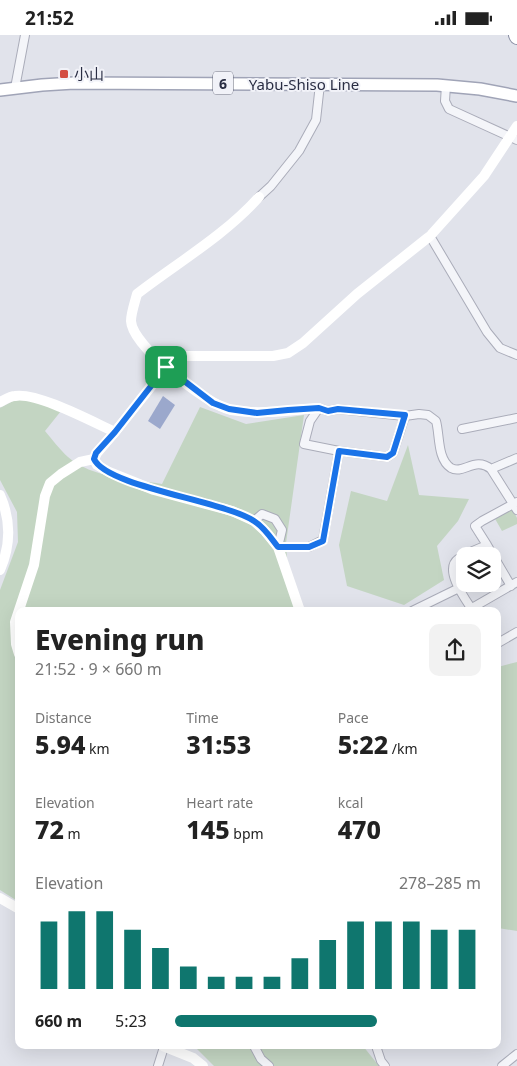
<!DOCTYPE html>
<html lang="en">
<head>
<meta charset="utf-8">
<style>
	:root { --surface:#fff; --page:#f2f2f2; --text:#222; --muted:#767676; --accent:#0f766e }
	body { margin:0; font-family:"Noto Sans","Noto Sans JP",sans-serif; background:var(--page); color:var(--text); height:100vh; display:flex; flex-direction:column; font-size:19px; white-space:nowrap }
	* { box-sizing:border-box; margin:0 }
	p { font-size:16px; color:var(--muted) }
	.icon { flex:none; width:28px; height:28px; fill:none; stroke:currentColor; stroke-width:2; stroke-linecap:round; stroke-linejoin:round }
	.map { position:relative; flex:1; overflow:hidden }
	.sheet { position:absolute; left:15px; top:572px; width:486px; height:442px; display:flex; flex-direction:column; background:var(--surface); border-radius:10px; box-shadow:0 5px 20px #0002 }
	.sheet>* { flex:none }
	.fabs { position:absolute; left:456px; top:512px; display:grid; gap:10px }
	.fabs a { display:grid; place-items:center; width:45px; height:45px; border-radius:10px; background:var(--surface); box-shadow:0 5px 20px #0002; font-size:25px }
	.pin { position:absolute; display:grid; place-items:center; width:42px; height:42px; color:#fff; margin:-21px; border-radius:10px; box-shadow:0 2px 8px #0006 }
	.round { display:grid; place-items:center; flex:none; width:52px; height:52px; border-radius:10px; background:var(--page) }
	.headline { display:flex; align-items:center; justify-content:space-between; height:85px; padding:0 20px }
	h1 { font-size:28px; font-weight:800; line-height:38px }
	.figures { display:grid; grid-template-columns:repeat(3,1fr); gap:8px; height:85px; padding:5px 20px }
	.figures div { display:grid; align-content:center }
	.figures b { font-size:25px; font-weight:800 }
	.figures small { font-size:14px; font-weight:400 }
	.figures p { font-size:14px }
	.chart { height:140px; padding:10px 20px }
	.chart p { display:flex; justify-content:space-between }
	.chart svg { width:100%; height:90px; margin-top:5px; stroke:var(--accent); stroke-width:6 }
	ul { padding:0 20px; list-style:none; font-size:16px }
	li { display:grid; grid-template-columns:80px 60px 1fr; align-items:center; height:38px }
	li i { height:12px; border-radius:6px; background:var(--accent) }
	.status { display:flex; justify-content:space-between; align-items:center; height:35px; padding:0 25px; background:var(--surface); direction:ltr }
	.status svg { height:14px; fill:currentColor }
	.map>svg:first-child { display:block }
	.green { fill:#c3d5c2 }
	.water { fill:#9ba8cc }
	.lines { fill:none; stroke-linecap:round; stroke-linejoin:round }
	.street-casing { stroke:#aaacb9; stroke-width:10 }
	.primary-casing { stroke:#a0a4b7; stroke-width:14 }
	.highway-casing { stroke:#888da2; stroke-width:16 }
	.street { stroke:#f4f5f9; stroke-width:8 }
	.secondary { stroke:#fff; stroke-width:10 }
	.primary { stroke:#fff; stroke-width:11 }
	.highway { stroke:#fff; stroke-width:14 }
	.route-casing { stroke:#fff; stroke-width:10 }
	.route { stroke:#1a73e8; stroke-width:6 }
	.poi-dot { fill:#d34d43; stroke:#f1f2f8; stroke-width:2 }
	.labels { text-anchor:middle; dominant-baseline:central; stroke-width:4; stroke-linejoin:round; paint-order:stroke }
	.shield { fill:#f1f2f8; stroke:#656879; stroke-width:1 }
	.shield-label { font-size:14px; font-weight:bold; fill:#292d43 }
	.poi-label { font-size:15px; fill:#292d43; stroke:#f1f2f8; text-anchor:start }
	.street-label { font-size:15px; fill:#292d43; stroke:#f1f2f8 }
</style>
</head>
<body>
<div class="status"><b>21:52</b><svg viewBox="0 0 49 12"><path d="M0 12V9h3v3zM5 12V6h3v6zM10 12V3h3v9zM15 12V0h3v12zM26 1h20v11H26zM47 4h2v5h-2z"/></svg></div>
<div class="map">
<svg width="517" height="1031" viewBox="0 0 517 1031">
	<rect width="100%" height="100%" fill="#e1e3eb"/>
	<!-- green -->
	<path class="green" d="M15,365H33L61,376L45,396C52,404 60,415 68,422C92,443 132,444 162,449L200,372L246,389L304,380L286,508L287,524L301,576H19V867L0,855V555L18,507L17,477L0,445V373Z
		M408,410L419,460L469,464L458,486L437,511L444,545L404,570L347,551L339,510L351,456L387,466Z
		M512,473L517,483V489L502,496L494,482Z
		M517,627V896L498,893V632Z
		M194,1011H363L379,1031H214Z"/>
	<!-- water -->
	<path class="water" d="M163,361L175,370L160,394L148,386Z"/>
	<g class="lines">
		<!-- street casing -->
		<g class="street-casing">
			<path id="street" d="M446,50L445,66L449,74L517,105
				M15,53L25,0
				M259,162L271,151L299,116L316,85L320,49
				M430,201L487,297L500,313L517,320
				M405,381L393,418L387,422L339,416L304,409L310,386L319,373L328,376L338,374L405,381L419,379L428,380L436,386C440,400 437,424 451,433C463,440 475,421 491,434L517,475
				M462,394L517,383
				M491,434L517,423
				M254,486L262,479L275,484L282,495L278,512H309L323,505L339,416
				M487,510L511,551
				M472,573L517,547
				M412,576L459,553
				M473,576C466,565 443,535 458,524C466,518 478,514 487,510L475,491L482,486L517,467
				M498,608L517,597
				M254,1011L261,1024L269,1031
				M376,1011L381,1026L385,1031
				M158,1031L164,1012
				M502,1031L517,1019"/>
		</g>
		<!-- primary casing -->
		<g class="primary-casing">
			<path id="primary" d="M0,55L42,50L74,48L437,50L480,54L517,61"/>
		</g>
		<!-- highway casing -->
		<g class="highway-casing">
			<path id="highway" d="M516,0L517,2"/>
		</g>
		<!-- street -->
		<use href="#street" class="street"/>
		<!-- secondary -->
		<path class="secondary" d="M259,162C224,201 177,228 137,259C135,267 131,278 131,286C132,311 207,370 231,375C260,380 290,375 319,373
			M0,367C4,365 10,361 15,361C37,357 93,387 115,397
			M94,424L97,418L115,397L166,333L184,321H273L288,318L303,308L357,259L430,201L484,141L517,91
			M94,424L97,430L109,437L154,455L232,476L254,486L265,496L278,512L300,576
			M0,460C11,485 11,510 0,535
			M19,619L16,609L15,587L34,530L45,461L50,448L61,439L80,427L94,424
			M0,863L19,874
			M163,1011L193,1023L203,1031"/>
		<!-- primary -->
		<use href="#primary" class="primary"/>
		<!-- highway -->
		<use href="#highway" class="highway"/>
	</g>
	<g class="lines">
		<!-- route casing -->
		<g class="route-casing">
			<path id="route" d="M166,332L213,368L229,374L257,378L288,375L319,373L328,376L338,374L405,380L393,418L387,422L339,416L323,506L309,512H278C271,503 264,492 254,486C224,466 107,452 94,424L96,418L115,397Z"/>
		</g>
		<!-- route -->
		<use href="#route" class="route"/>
	</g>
	<!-- markers -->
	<rect class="poi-dot" x="59" y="34" width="10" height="10" rx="2.5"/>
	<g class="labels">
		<!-- shield labels -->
		<rect class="shield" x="213" y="36.5" width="20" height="23" rx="4"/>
		<g class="shield-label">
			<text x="223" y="48">6</text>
		</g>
		<!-- poi labels -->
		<g class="poi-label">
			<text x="74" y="39">小山</text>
		</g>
		<!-- street labels -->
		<g class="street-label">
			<text x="304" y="49">Yabu-Shiso Line</text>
		</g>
	</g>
</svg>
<div class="fabs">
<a><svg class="icon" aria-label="layers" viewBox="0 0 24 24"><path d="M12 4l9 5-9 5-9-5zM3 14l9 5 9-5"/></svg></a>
</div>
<div class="pin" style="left:166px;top:332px;background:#1e9e55"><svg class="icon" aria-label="arrive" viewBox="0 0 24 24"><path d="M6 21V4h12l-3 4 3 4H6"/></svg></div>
<section class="sheet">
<div class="headline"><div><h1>Evening run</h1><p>21:52 · 9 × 660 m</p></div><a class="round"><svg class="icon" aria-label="share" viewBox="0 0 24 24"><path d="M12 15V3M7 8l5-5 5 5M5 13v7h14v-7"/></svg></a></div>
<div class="figures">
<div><p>Distance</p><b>5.94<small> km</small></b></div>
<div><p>Time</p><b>31:53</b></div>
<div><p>Pace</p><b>5:22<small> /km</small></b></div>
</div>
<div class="figures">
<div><p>Elevation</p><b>72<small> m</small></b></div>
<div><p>Heart rate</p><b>145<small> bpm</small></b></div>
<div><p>kcal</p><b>470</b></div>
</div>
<div class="chart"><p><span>Elevation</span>278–285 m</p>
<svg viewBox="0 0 160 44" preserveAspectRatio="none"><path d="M5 44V11M15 44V6M25 44V6M35 44V15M45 44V24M55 44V33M65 44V38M75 44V38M85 44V38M95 44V29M105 44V20M115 44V11M125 44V11M135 44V11M145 44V15M155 44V15"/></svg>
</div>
<ul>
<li><b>660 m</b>5:23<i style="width:66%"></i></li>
</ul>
</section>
</div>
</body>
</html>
